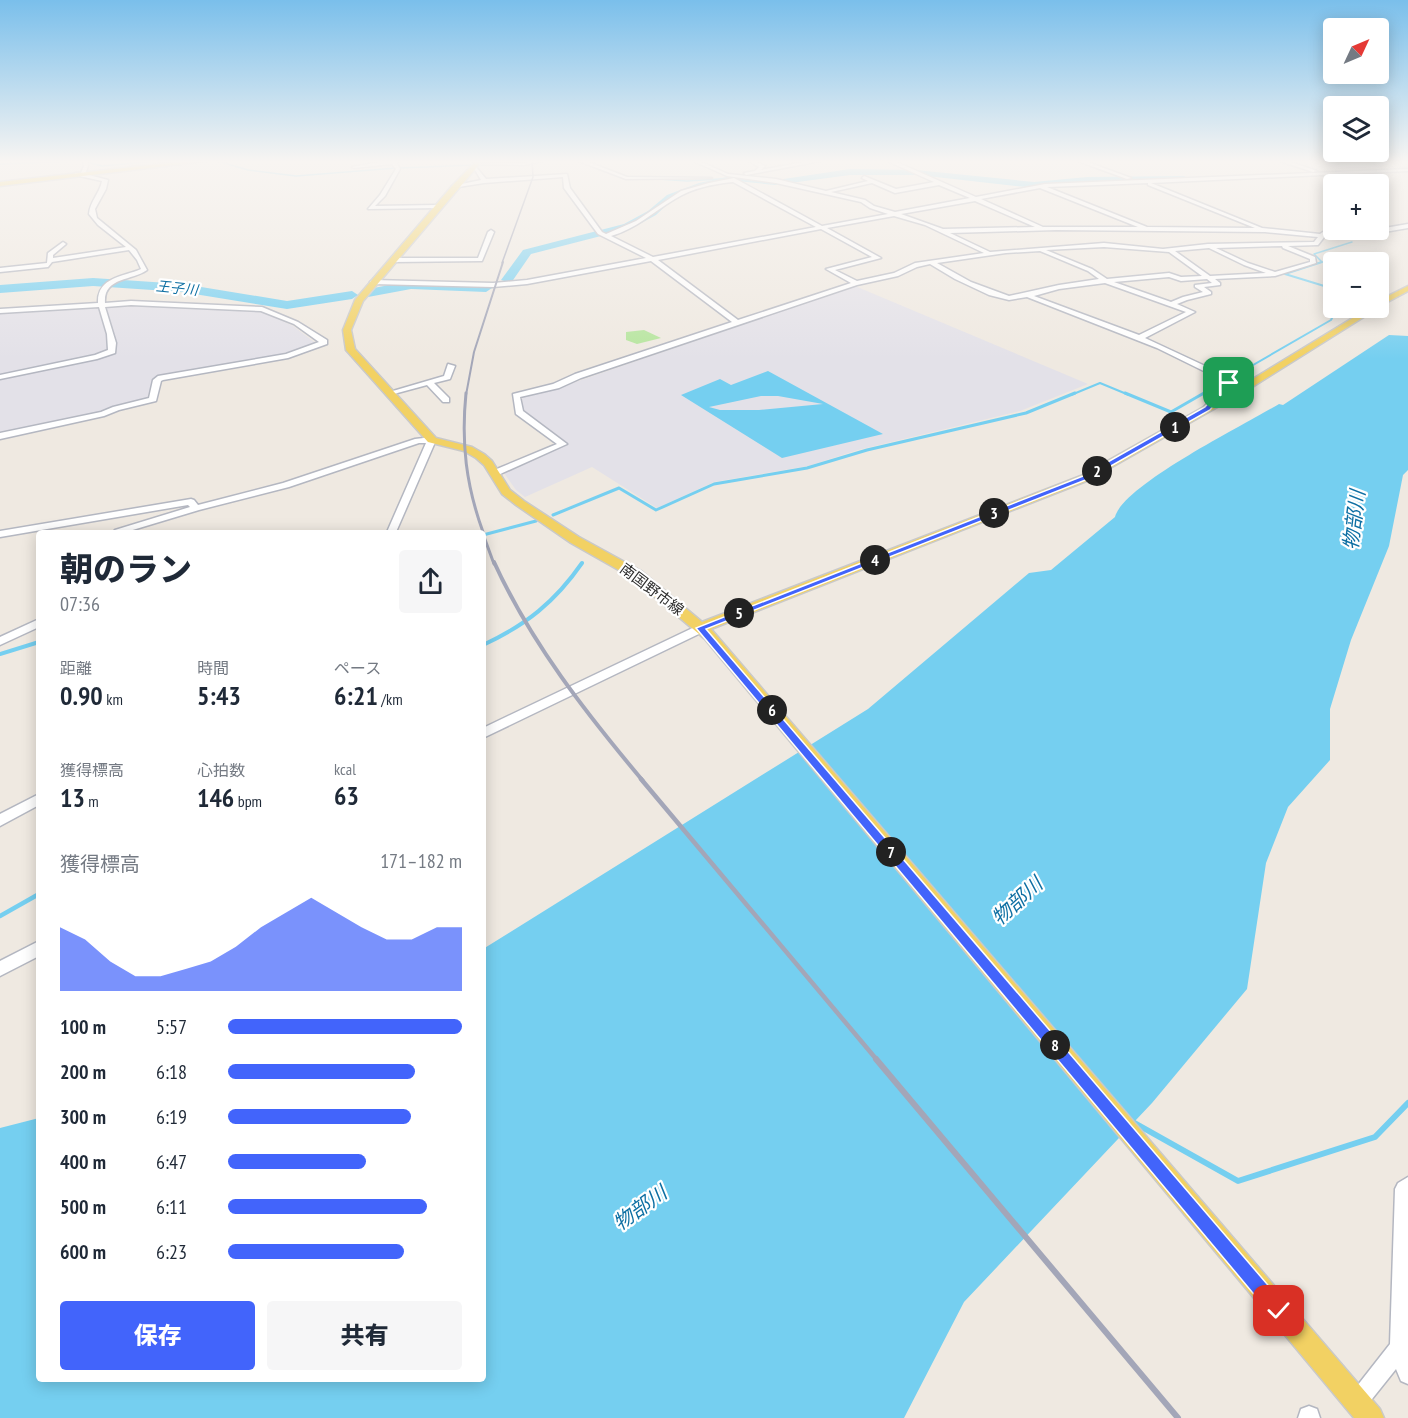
<!DOCTYPE html>
<html lang="ja">
<head>
<meta charset="utf-8">
<style>
	:root { --surface:#fff; --page:#f6f6f7; --text:#1f2937; --muted:#747a83; --accent:#4264fb }
	body { margin:0; font-family:"PT Sans Narrow","Noto Sans JP",sans-serif; background:var(--page); color:var(--text); height:100vh; display:flex; flex-direction:column; font-size:22px; white-space:nowrap }
	* { box-sizing:border-box; margin:0 }
	p { font-size:20px; color:var(--muted) }
	.icon { flex:none; width:33px; height:33px; fill:none; stroke:currentColor; stroke-width:2; stroke-linecap:round; stroke-linejoin:round }
	.map { position:relative; flex:1; overflow:hidden }
	.details { position:absolute; left:36px; top:530px; width:450px; height:852px; display:flex; flex-direction:column; background:var(--surface); border-radius:6px; box-shadow:0 3px 15px #0003 }
	.details>* { flex:none }
	.needle { width:39px; rotate:46deg }
	.buttons { position:absolute; left:1323px; top:18px; display:grid; gap:12px }
	.buttons a { display:grid; place-items:center; width:66px; height:66px; border-radius:6px; background:var(--surface); box-shadow:0 3px 15px #0003; font-size:30px }
	.pin { position:absolute; display:grid; place-items:center; width:51px; height:51px; color:#fff; margin:-26px; border-radius:12px; box-shadow:0 3px 9px #0006 }
	.km { position:absolute; width:30px; height:30px; margin:-15px; border-radius:50%; background:#222; color:#fff; font-size:16px; line-height:30px; text-align:center }
	.round { display:grid; place-items:center; flex:none; width:63px; height:63px; border-radius:6px; background:var(--page) }
	.summary { display:flex; align-items:center; justify-content:space-between; height:102px; padding:0 24px }
	h1 { font-size:33px; font-weight:800; line-height:45px }
	.stats { display:grid; grid-template-columns:repeat(3,1fr); gap:9px; height:102px; padding:6px 24px }
	.stats div { display:grid; align-content:center }
	.stats b { font-size:26px; font-weight:800 }
	.stats small { font-size:16px; font-weight:400 }
	.stats p { font-size:16px }
	.chart { height:168px; padding:12px 24px }
	.chart p { display:flex; justify-content:space-between }
	.chart svg { width:100%; height:108px; margin-top:6px; fill:var(--accent); opacity:.7 }
	.button { display:flex; gap:12px; margin-top:auto; padding:12px 24px }
	.button a { flex:1; height:69px; border-radius:6px; background:var(--accent); color:#fff; font-size:24px; font-weight:800; line-height:69px; text-align:center }
	.button a+a { background:var(--page); color:var(--text) }
	ul { padding:0 24px; list-style:none; font-size:20px }
	li { display:grid; grid-template-columns:96px 72px 1fr; align-items:center; height:45px }
	li i { height:15px; border-radius:8px; background:var(--accent) }
	.map>svg:first-child { display:block }
	.industrial { fill:#e3e1e8 }
	.green { fill:#b6e59e }
	.water { fill:#75cff0; fill-rule:evenodd }
	.lines { fill:none; stroke-linecap:round; stroke-linejoin:round }
	.stream-far5 { stroke:#75cff0; stroke-width:1.5 }
	.stream-far4 { stroke:#75cff0; stroke-width:2 }
	.stream-far3 { stroke:#75cff0; stroke-width:3 }
	.stream-far2 { stroke:#75cff0; stroke-width:4 }
	.stream-far1 { stroke:#75cff0; stroke-width:4.5 }
	.stream { stroke:#75cff0; stroke-width:6 }
	.river { fill:#75cff0; fill-rule:evenodd }
	.minor-casing { stroke:#b4b7c1; stroke-width:3 }
	.major-casing { stroke:#c9c9c9; stroke-width:3 }
	.minor { fill:#fff; fill-rule:evenodd }
	.major { fill:#f2d163; fill-rule:evenodd }
	.rail-far5 { stroke:#a3a6b8; stroke-width:1.5 }
	.rail-far4 { stroke:#a3a6b8; stroke-width:2 }
	.rail-far3 { stroke:#a3a6b8; stroke-width:3 }
	.rail-far2 { stroke:#a3a6b8; stroke-width:4 }
	.rail-far1 { stroke:#a3a6b8; stroke-width:4.5 }
	.rail { stroke:#a3a6b8; stroke-width:6 }
	.route { fill:#4264fb; stroke:#fff; stroke-width:1.5 }
	.labels { text-anchor:middle; dominant-baseline:central; stroke-width:4.5; stroke-linejoin:round; paint-order:stroke }
	.far-water-label { font-size:14px; font-style:italic; fill:#0d6fa3; stroke:#fff }
	.street-label { font-size:15px; fill:#2e2e2e; stroke:#fff }
	.near-water-label { font-size:20px; font-style:italic; fill:#0d6fa3; stroke:#fff }
</style>
</head>
<body>
<div class="map">
<svg width="1408" height="1418" viewBox="0 0 1408 1418">
	<rect width="100%" height="100%" fill="#efe9e1"/>
	<!-- industrial -->
	<path class="industrial" d="M855,286L1088,384L1020,411L858,450L808,466L714,482L657,508L592,467L525,497L516,490L504,473L568,444L523,410L522,397L558,388Z
		M159,305L260,310L293,326L317,344L288,354L153,379L147,399L142,401L113,406L103,413L0,435V313Z"/>
	<!-- green -->
	<path class="green" d="M644,330L661,338L637,344L626,340V332Z"/>
	<!-- water -->
	<path class="water" d="M1389,335L1408,336V470L1403,475L1389,546L1351,640L1330,709V760L1288,807L1266,863L1247,989L1152,1103L964,1302L904,1418H0V1128L39,1118V1378H483V949L868,709L1029,573L1051,570L1115,517C1123,485 1246,424 1279,404L1283,405Z
		M768,371L883,434L782,458L681,395L720,379L731,385ZM761,396H778L823,404L759,410H720L709,407Z"/>
	<g class="lines">
		<!-- stream-far5 -->
		<path class="stream-far5" d="M214,160L248,170L296,176L396,168
			M575,160L628,179
			M88,162L102,166L168,160
			M0,164L81,161
			M525,164L554,160
			M479,165H514
			M399,168L474,165
			M644,178L687,181L736,178
			M1318,263L1322,262L1314,254L1352,242"/>
		<!-- stream-far4 -->
		<path class="stream-far4" d="M1322,262L1285,274L1334,289
			M1071,395L1100,383L1129,395
			M1201,395L1331,320L1337,308"/>
		<!-- stream-far3 -->
		<path class="stream-far3" d="M1125,393L1171,412L1204,393
			M553,515L619,488L656,510L714,484L807,468L867,450L1026,413L1075,393
			M483,535L536,521"/>
		<!-- stream-far2 -->
		<path class="stream-far2" d="M483,645C526,625 555,602 582,563
			M0,654L39,642"/>
		<!-- stream-far1 -->
		<path class="stream-far1" d="M0,916L39,894"/>
		<!-- stream -->
		<path class="stream" d="M1131,1121L1238,1181L1375,1137L1408,1103"/>
		<!-- river -->
		<path class="river" d="M850,169L916,170L1034,182L1087,177L1184,176L1189,179L1184,182L1087,183L1034,188L918,175H850L775,185L736,181L705,187L673,199L656,215L632,228L531,254L511,283L501,280L523,250L624,224L648,211L667,195L699,183L736,175L777,180Z
			M93,278L183,284L287,301L352,291L358,295L352,299L287,309L182,292L93,286L0,293V285Z
			M411,281L486,284L492,288L486,292L411,289L368,297L362,293L368,289Z"/>
		<!-- minor casing -->
		<g class="minor-casing">
			<path id="minor" d="M83,160H87L88,166L85,174L108,180L106,189L95,209L97,218L136,250L147,270C132,281 103,277 105,303L131,301L262,307L298,322L327,340V344L288,358L163,380L161,381L156,401L119,410L104,416L0,439V433L101,412L113,407L149,398L153,380L158,376L286,354L319,342L294,324L261,311L131,305L105,307L116,343L115,353L97,359L0,379V375L95,355L108,350L107,334L99,307L0,313V309L98,303C97,277 123,277 141,269L137,260L129,250L52,262L48,267L0,272V268L47,263L48,253L63,242L66,244L53,255V258L126,247L98,225L89,214C90,201 100,193 102,181L75,175V173H81L84,166Z
				M390,160L396,161L400,169L385,196L375,206L437,205L439,208L368,209L380,195L396,169L392,164L354,168L352,167Z
				M536,160H547L524,165L475,164L524,163Z
				M576,160H583L627,177L712,178L626,179Z
				M691,160H697L728,174L776,179L826,191L868,181L862,178L864,176L896,189L934,182L885,160H892L976,197L1045,184L1408,169V171L1151,183L1262,228L1320,234L1323,232L1373,230L1408,224V228L1373,234L1325,236L1318,245L1288,246L1315,257L1316,263L1275,276L1215,279L1220,283V285L1204,287L1211,292V294L1187,300L1177,304L1195,312L1145,338L1231,378L1232,386L1210,410L1203,408L1224,386V381L1157,348L1027,297L1009,300L989,295L955,279L930,264L917,267L898,276L857,285L581,378L559,388L520,397L523,411L567,444L498,475H492V471L557,444L516,414L513,394L553,384L575,374L732,322L651,261L527,284L493,287L373,284L370,282L373,280L493,283L527,280L646,258L598,234L564,188L563,177L484,183L452,188V186L481,180L474,168L476,167L486,179L567,174L570,188L602,232L606,234L636,221L681,191L709,183L734,178L822,226L888,214L870,208L861,202L776,183L727,176ZM733,182L816,227L653,257L611,236C636,229 653,212 675,199C692,188 713,184 733,182ZM872,183L895,193L939,185L970,198L895,212L874,206L865,200L831,192ZM1148,183V185L1255,228L1147,227L1047,187ZM1040,188L1138,227H1043L981,199ZM975,201L1035,227L943,229L901,214ZM894,216L925,225L984,253L915,263L894,273L857,281L835,270L881,258L827,228ZM821,229L872,257L826,269L851,283L738,320L658,260ZM1056,230L1265,232L1318,237L1314,242L1208,244L1163,249L1104,243L990,252L950,233ZM1282,246L1283,248L1310,259V262L1275,272L1248,263L1216,248ZM1104,247L1169,252L1202,276L1181,277L1169,273L1107,279L1092,269L1046,250ZM1209,248L1244,265L1266,273L1210,276L1175,251ZM1040,251L1088,271L1099,279L1059,285L1009,296L971,282L937,263L1006,253ZM1169,277L1181,281L1207,279L1212,283L1195,285V287L1203,292L1183,297L1171,302L1114,282ZM1105,283L1186,312L1139,335L1034,296L1059,289Z
				M747,160H753L765,166L761,170L815,160H826L746,175L744,173L755,171L759,167Z
				M1075,160H1082L1131,178L1127,179Z
				M1277,160H1285L1317,171L1313,172Z
				M491,230L494,232L482,261L393,262L390,260L393,258H478L488,232Z
				M448,364L455,366L450,379L434,383L449,398V402H443L427,385L390,395L386,393L444,376Z
				M432,437L436,440L396,532H387L426,443H419L289,487L199,510L126,532H113L115,530L190,507L188,505L0,537V531L191,499L194,500L198,505L283,483L415,439Z
				M39,619V627L0,645V637Z
				M701,624L705,625L706,628L705,631L483,738V728Z
				M39,794V805L0,826V814Z
				M39,941V956L0,976V961Z
				M1408,1177V1384L1401,1381L1396,1369L1364,1409L1357,1413L1350,1409L1346,1402L1350,1395L1390,1344L1395,1189L1398,1183Z
				M1309,1406L1317,1409L1320,1418H1298L1301,1409Z"/>
		</g>
		<!-- major casing -->
		<g class="major-casing">
			<path id="major" d="M194,160H215L0,186V182Z
				M477,160L482,161L363,301L351,330L355,349L436,438L472,447L484,454L492,461L510,490L524,501L579,537L641,571L702,622L1081,476L1243,385L1369,308H1378L1249,389L1089,480L711,629L1380,1409L1384,1418H1354L705,639L631,577L571,543L516,505L502,494L484,465L476,458L464,451L428,442L346,350L343,330L355,300L452,186Z
				M1408,286V291L1378,307V301Z"/>
		</g>
		<!-- minor -->
		<use href="#minor" class="minor"/>
		<!-- major -->
		<use href="#major" class="major"/>
		<!-- rail-far5 -->
		<path class="rail-far5" d="M502,263L533,177L532,160"/>
		<!-- rail-far4 -->
		<path class="rail-far4" d="M466,395L474,352L503,262"/>
		<!-- rail-far3 -->
		<path class="rail-far3" d="M466,393C461,443 466,485 483,532
			M483,534L494,564"/>
		<!-- rail-far2 -->
		<path class="rail-far2" d="M494,562C531,643 586,713 643,781"/>
		<!-- rail-far1 -->
		<path class="rail-far1" d="M641,779L877,1060"/>
		<!-- rail -->
		<path class="rail" d="M876,1059L1178,1418"/>
	</g>
	<!-- sky -->
	<linearGradient id="sky" x2="0" y2="1"><stop stop-color="#7abfeb"/><stop offset="0.45" stop-color="#f8f5f2"/><stop offset="1" stop-color="#f8f5f2" stop-opacity="0"/></linearGradient>
	<rect width="1408" height="359" fill="url(#sky)"/>
	<!-- route -->
	<path class="route" d="M1227,382L1232,383L1210,410L1088,479L706,629L1285,1305L1287,1311L1285,1317L1279,1319L1273,1317L696,628L1083,476L1205,407Z"/>
	<g class="labels">
		<!-- far-water labels -->
		<g class="far-water-label">
			<text transform="translate(177 288) rotate(6)">王子川</text>
		</g>
		<!-- street labels -->
		<g class="street-label">
			<text transform="translate(652 589) rotate(37)">南国野市線</text>
		</g>
		<!-- near-water labels -->
		<g class="near-water-label">
			<text transform="translate(1354 520) rotate(-83)">物部川</text>
			<text transform="translate(1017 901) rotate(-42)">物部川</text>
			<text transform="translate(640 1208) rotate(-36)">物部川</text>
		</g>
	</g>
</svg>
<div class="buttons">
<a><svg class="needle" viewBox="-14 -14 28 28"><path d="M0-13l5 13h-10z" fill="#e53935"/><path d="M0 13l5-13h-10z" fill="#747a83"/></svg></a>
<a><svg class="icon" aria-label="layers" viewBox="0 0 24 24"><path d="M12 4l9 5-9 5-9-5zM3 14l9 5 9-5"/></svg></a>
<a>+</a>
<a>−</a>
</div>
<div class="pin" style="left:1229px;top:383px;background:#1e9e55"><svg class="icon" aria-label="arrive" viewBox="0 0 24 24"><path d="M6 21V4h12l-3 4 3 4H6"/></svg></div>
<div class="pin" style="left:1279px;top:1311px;background:#d93025"><svg class="icon" aria-label="check" viewBox="0 0 24 24"><path d="M5 12l5 5 9-10"/></svg></div>
<b class="km" style="left:1175px;top:427px">1</b>
<b class="km" style="left:1097px;top:471px">2</b>
<b class="km" style="left:994px;top:513px">3</b>
<b class="km" style="left:875px;top:560px">4</b>
<b class="km" style="left:739px;top:613px">5</b>
<b class="km" style="left:772px;top:710px">6</b>
<b class="km" style="left:891px;top:852px">7</b>
<b class="km" style="left:1055px;top:1045px">8</b>
<section class="details">
<div class="summary"><div><h1>朝のラン</h1><p>07:36</p></div><a class="round"><svg class="icon" aria-label="share" viewBox="0 0 24 24"><path d="M12 15V3M7 8l5-5 5 5M5 13v7h14v-7"/></svg></a></div>
<div class="stats">
<div><p>距離</p><b>0.90<small> km</small></b></div>
<div><p>時間</p><b>5:43</b></div>
<div><p>ペース</p><b>6:21<small> /km</small></b></div>
</div>
<div class="stats">
<div><p>獲得標高</p><b>13<small> m</small></b></div>
<div><p>心拍数</p><b>146<small> bpm</small></b></div>
<div><p>kcal</p><b>63</b></div>
</div>
<div class="chart"><p><span>獲得標高</span>171–182 m</p>
<svg viewBox="0 0 160 44" preserveAspectRatio="none"><path d="M0 44V18L10 23L20 32L30 38L40 38L50 35L60 32L70 26L80 18L90 12L100 6L110 12L120 18L130 23L140 23L150 18L160 18V44z"/></svg>
</div>
<ul>
<li><b>100 m</b>5:57<i style="width:100%"></i></li>
<li><b>200 m</b>6:18<i style="width:80%"></i></li>
<li><b>300 m</b>6:19<i style="width:78%"></i></li>
<li><b>400 m</b>6:47<i style="width:59%"></i></li>
<li><b>500 m</b>6:11<i style="width:85%"></i></li>
<li><b>600 m</b>6:23<i style="width:75%"></i></li>
</ul>
<div class="button"><a>保存</a><a>共有</a></div>
</section>
</div>
</body>
</html>
